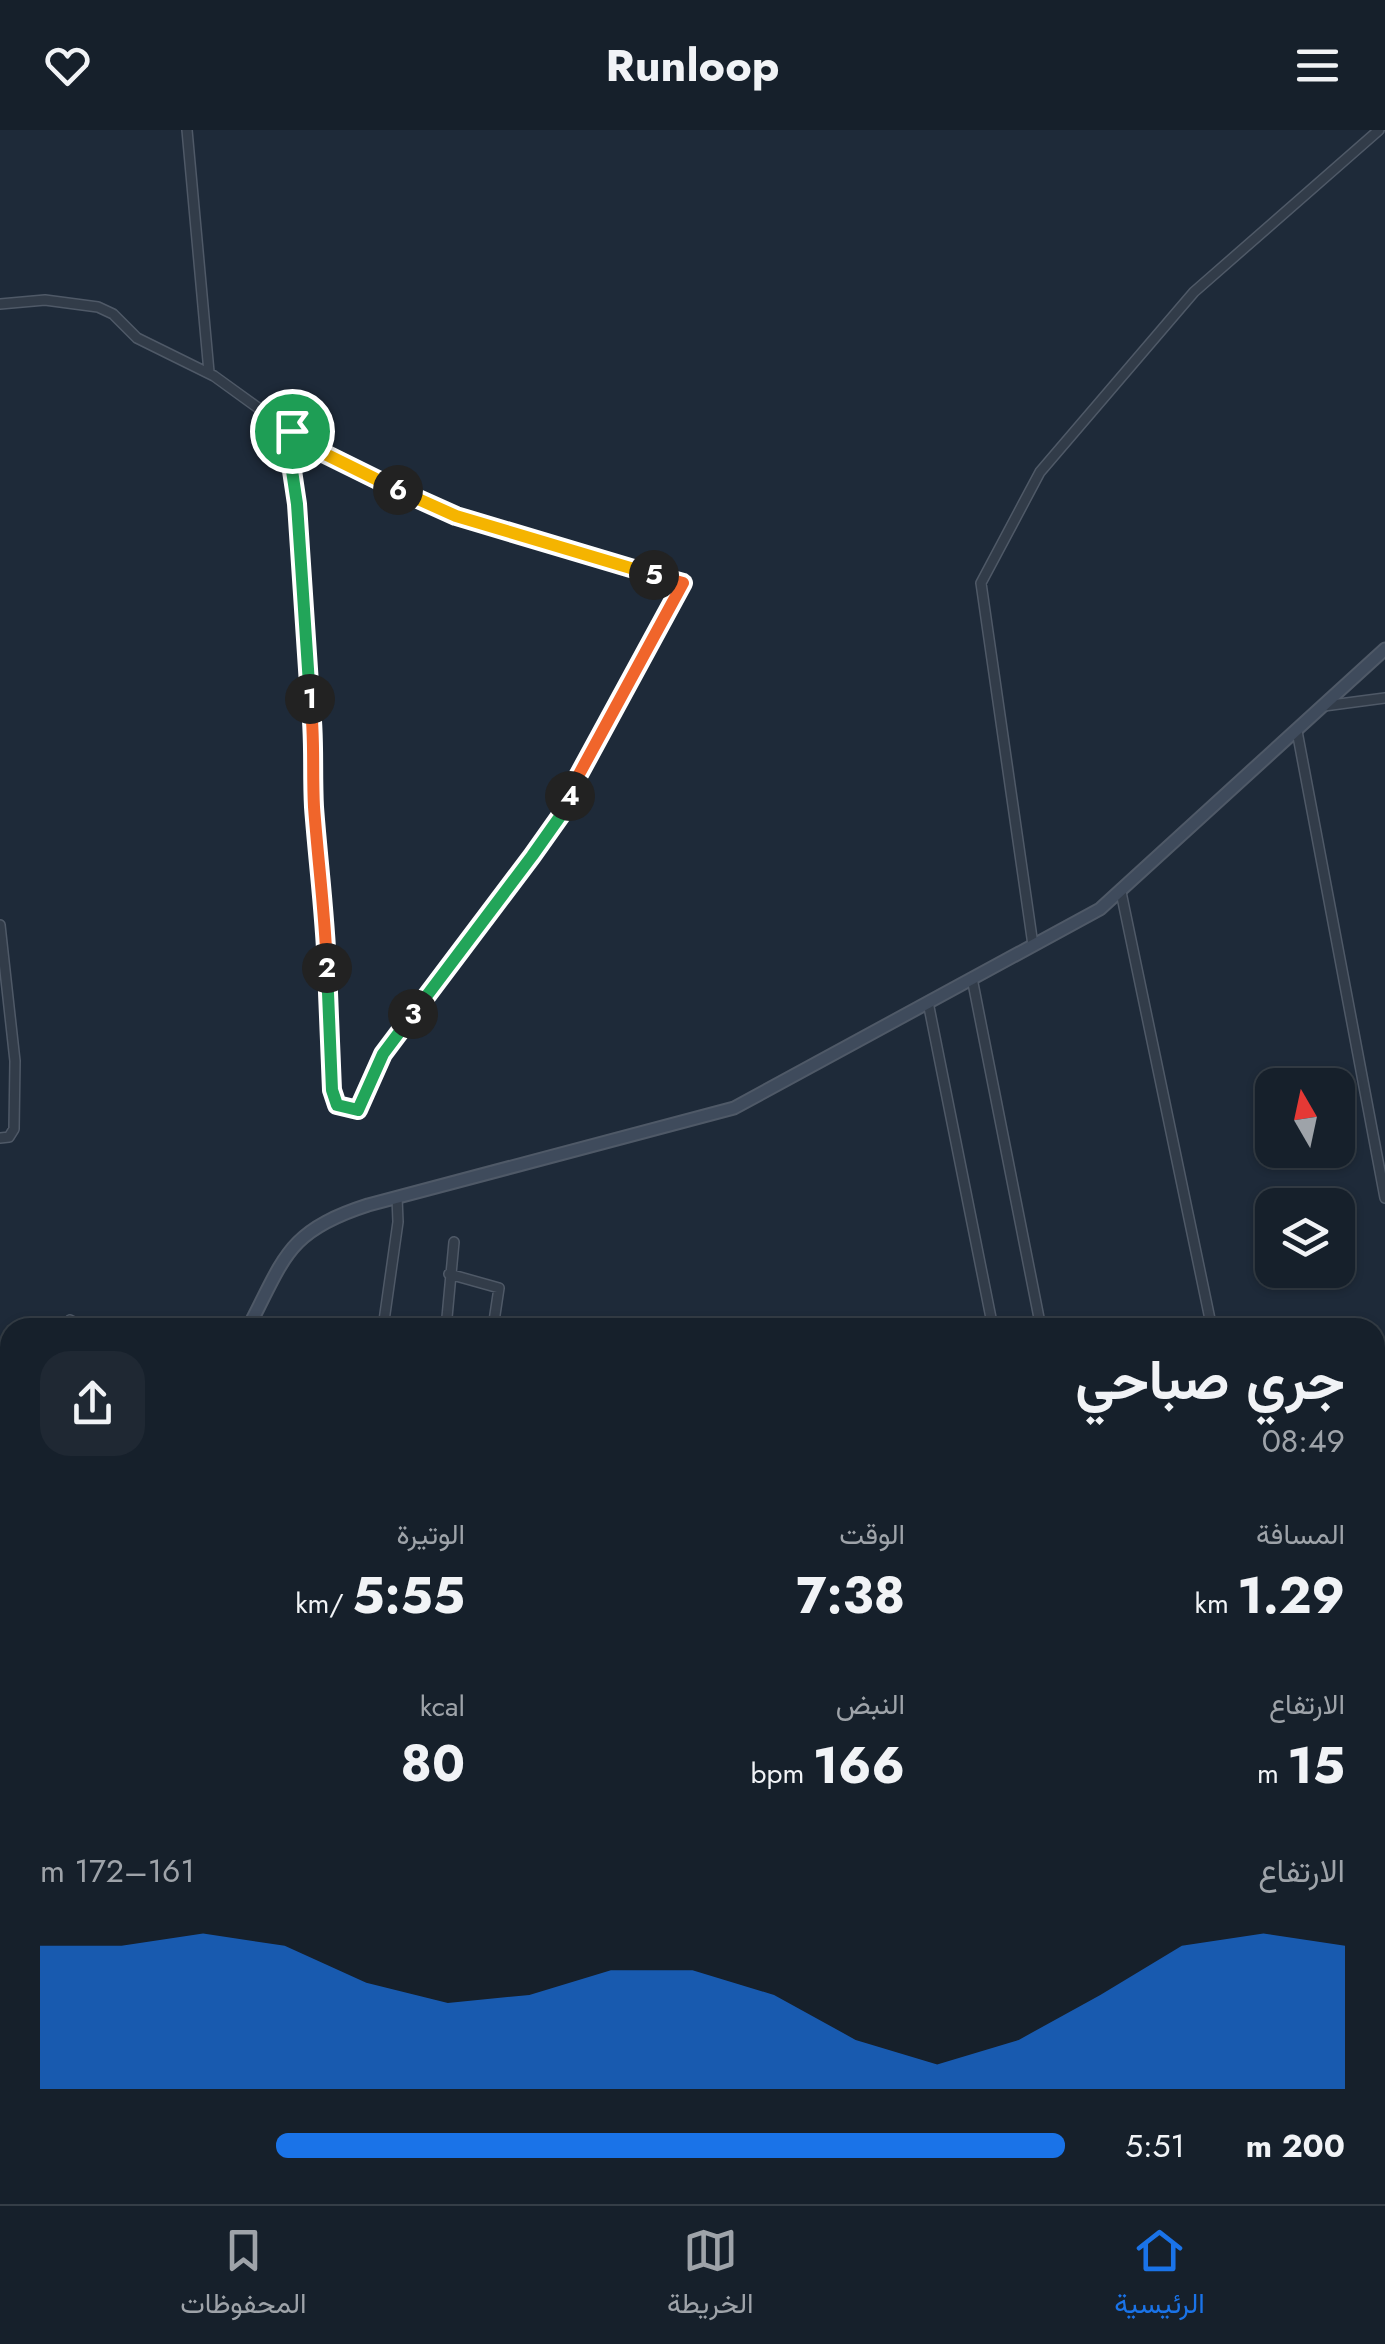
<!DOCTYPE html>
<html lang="ar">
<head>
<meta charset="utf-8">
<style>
	:root { --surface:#16202b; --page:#1f2833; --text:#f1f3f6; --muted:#9ea3a9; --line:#353e47; --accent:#1a73e8 }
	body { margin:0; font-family:Jost,Vazirmatn,sans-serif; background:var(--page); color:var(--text); direction:rtl; height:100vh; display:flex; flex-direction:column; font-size:38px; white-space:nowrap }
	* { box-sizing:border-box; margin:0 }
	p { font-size:32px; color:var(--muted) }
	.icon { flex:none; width:55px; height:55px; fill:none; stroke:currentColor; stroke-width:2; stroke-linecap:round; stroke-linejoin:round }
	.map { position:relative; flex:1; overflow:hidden; direction:ltr }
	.side { position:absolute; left:0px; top:1188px; width:1385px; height:888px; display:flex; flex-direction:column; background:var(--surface); border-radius:30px 30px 0 0; box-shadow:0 2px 8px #0004,0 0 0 2px var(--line); direction:rtl }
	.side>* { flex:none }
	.needle { width:65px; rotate:351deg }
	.buttons { position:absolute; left:1255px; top:938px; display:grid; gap:20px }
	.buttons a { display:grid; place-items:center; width:100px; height:100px; border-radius:20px; background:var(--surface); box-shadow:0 2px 8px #0004,0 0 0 2px var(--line); font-size:50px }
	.pin { position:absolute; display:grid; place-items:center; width:85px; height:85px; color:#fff; margin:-42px; border:5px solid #fff; border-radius:50%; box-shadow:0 2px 10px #0007 }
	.km { position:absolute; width:50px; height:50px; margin:-25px; border-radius:50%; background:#222; color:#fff; font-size:28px; line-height:50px; text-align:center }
	.round { display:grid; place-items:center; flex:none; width:105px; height:105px; border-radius:30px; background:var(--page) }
	.summary { display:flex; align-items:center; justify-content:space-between; height:170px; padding:0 40px }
	h1 { font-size:55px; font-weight:700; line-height:75px }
	.figures { display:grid; grid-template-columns:repeat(3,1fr); gap:15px; height:170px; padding:10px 40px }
	.figures div { display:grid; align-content:center }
	.figures b { font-size:50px; font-weight:700 }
	.figures small { font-size:28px; font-weight:400 }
	.figures p { font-size:28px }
	.chart { height:280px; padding:20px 40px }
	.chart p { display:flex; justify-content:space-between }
	.chart svg { width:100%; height:180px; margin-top:10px; fill:var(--accent); opacity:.7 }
	ul { padding:0 40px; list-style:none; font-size:32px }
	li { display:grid; grid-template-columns:160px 120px 1fr; align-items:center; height:75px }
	li i { height:25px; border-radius:12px; background:var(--accent) }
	header { display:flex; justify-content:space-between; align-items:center; height:130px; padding:0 40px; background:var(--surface); font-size:45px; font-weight:700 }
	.menu { display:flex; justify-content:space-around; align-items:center; height:140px; border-top:2px solid var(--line); background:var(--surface); font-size:28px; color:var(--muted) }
	.menu a { display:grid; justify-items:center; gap:5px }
	.menu .current { color:var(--accent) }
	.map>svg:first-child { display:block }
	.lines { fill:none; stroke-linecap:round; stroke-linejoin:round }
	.street-casing { stroke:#4f5967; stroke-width:12 }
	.secondary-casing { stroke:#4f5967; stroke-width:15 }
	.street { stroke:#323c49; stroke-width:9 }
	.secondary { stroke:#3f4b5c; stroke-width:11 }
	.split-1-casing { stroke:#fff; stroke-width:20 }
	.split-2-casing { stroke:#fff; stroke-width:20 }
	.split-3-casing { stroke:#fff; stroke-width:20 }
	.split-4-casing { stroke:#fff; stroke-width:20 }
	.split-5-casing { stroke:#fff; stroke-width:20 }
	.split-6-casing { stroke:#fff; stroke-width:20 }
	.split-7-casing { stroke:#fff; stroke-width:20 }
	.split-1 { stroke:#22a559; stroke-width:12 }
	.split-2 { stroke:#f0652b; stroke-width:12 }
	.split-3 { stroke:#22a559; stroke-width:12 }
	.split-4 { stroke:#22a559; stroke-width:12 }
	.split-5 { stroke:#f0652b; stroke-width:12 }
	.split-6 { stroke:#f5b400; stroke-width:12 }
	.split-7 { stroke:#f5b400; stroke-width:12 }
</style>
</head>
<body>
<header><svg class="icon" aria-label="menu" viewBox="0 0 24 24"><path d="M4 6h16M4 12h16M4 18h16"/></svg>Runloop<svg class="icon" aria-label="heart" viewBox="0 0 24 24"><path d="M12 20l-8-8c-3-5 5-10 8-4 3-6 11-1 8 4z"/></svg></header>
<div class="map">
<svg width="1385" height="2074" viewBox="0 0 1385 2074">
	<rect width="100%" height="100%" fill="#1e2a39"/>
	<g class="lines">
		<!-- street casing -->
		<g class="street-casing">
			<path id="street" d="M187,0L209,242
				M0,174L45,170L98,177L113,184L137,208L214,246L315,319L376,350L456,386L683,453L577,648L566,679L383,924L358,981L337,975L333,960L326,812L310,616L314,601L306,543L297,375L288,314L292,301
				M1324,576L1385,568
				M1297,601L1385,1068
				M1121,762L1211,1194
				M0,795L15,931L14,999L9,1007L0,1008
				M1033,815L981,453L1040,342L1194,162L1379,0
				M972,848L1041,1198
				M928,872L993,1198
				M449,1144L499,1158L493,1198
				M65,1198L70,1190L85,1198
				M383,1198L398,1092L397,1067
				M446,1198L454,1112
				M0,1282L10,1269
				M0,1330L10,1342
				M1375,1374L1385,1372
				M1375,1407L1385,1405
				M1375,1454L1385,1452
				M0,1474L10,1487
				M1375,1497L1385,1495
				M0,1609L10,1621
				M1375,1660L1385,1658
				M0,1686L10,1715
				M1375,1716L1385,1715
				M1375,1787L1385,1785
				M1375,1971L1385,1970
				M120,2065L123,2074
				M183,2065L186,2074
				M232,2065L235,2074
				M306,2065L309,2074
				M768,2074L821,2065
				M1365,2074L1385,2070"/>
		</g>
		<!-- secondary casing -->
		<g class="secondary-casing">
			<path id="secondary" d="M248,1198C285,1127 287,1101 368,1075L734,978L1100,779L1385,519
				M0,1649L10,1633"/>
		</g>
		<!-- street -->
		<use href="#street" class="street"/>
		<!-- secondary -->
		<use href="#secondary" class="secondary"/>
	</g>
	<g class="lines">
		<!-- split-1 casing -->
		<g class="split-1-casing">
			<path id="split-1" d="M292,301L288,314L297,374L310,569"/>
		</g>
		<!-- split-2 casing -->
		<g class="split-2-casing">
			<path id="split-2" d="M310,569C315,605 312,640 314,677C318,731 325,784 327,838"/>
		</g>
		<!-- split-3 casing -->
		<g class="split-3-casing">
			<path id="split-3" d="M327,838L332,960L337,975L358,980L383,924L413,884"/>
		</g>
		<!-- split-4 casing -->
		<g class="split-4-casing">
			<path id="split-4" d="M413,884L532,726L566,678L570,666"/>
		</g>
		<!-- split-5 casing -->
		<g class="split-5-casing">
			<path id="split-5" d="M570,666L577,648L683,453L654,445"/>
		</g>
		<!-- split-6 casing -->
		<g class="split-6-casing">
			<path id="split-6" d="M398,360L456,386L654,445"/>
		</g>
		<!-- split-7 casing -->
		<g class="split-7-casing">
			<path id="split-7" d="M292,301L315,319L398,360"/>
		</g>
		<!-- split-1 -->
		<use href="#split-1" class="split-1"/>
		<!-- split-2 -->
		<use href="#split-2" class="split-2"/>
		<!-- split-3 -->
		<use href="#split-3" class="split-3"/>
		<!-- split-4 -->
		<use href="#split-4" class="split-4"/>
		<!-- split-5 -->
		<use href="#split-5" class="split-5"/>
		<!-- split-6 -->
		<use href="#split-6" class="split-6"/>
		<!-- split-7 -->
		<use href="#split-7" class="split-7"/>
	</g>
</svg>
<div class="buttons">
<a><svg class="needle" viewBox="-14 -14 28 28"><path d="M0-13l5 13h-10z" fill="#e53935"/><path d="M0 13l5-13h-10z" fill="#9ea3a9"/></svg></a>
<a><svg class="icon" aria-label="layers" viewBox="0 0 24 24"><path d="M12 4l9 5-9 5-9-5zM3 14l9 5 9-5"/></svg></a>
</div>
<div class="pin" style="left:292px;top:301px;background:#1e9e55"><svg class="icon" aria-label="arrive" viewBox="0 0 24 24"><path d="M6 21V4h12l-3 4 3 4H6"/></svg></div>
<b class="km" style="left:310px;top:569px">1</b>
<b class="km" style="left:327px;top:838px">2</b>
<b class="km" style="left:413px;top:884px">3</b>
<b class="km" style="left:570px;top:666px">4</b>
<b class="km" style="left:654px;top:445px">5</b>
<b class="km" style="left:398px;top:360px">6</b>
<section class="side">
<div class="summary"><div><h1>جري صباحي</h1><p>08:49</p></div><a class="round"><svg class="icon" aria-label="share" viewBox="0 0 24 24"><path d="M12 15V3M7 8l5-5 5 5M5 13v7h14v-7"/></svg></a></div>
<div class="figures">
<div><p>المسافة</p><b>1.29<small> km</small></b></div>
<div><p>الوقت</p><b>7:38</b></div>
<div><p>الوتيرة</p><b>5:55<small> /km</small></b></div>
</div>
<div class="figures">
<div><p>الارتفاع</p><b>15<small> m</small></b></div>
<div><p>النبض</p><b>166<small> bpm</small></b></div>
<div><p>kcal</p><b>80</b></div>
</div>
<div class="chart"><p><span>الارتفاع</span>161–172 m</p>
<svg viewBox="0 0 160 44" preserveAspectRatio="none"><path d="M0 44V9L10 9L20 6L30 9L40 18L50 23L60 21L70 15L80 15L90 21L100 32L110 38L120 32L130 21L140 9L150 6L160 9V44z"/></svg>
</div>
<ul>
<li><b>200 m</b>5:51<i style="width:77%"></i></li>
</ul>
</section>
</div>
<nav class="menu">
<a class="current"><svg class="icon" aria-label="home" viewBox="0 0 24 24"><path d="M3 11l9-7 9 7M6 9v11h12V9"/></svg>الرئيسية</a>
<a><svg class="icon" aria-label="map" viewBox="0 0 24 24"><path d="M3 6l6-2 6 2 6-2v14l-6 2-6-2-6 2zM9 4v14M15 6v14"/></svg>الخريطة</a>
<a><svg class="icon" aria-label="saved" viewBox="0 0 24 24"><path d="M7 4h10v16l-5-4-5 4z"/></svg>المحفوظات</a>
</nav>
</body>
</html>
